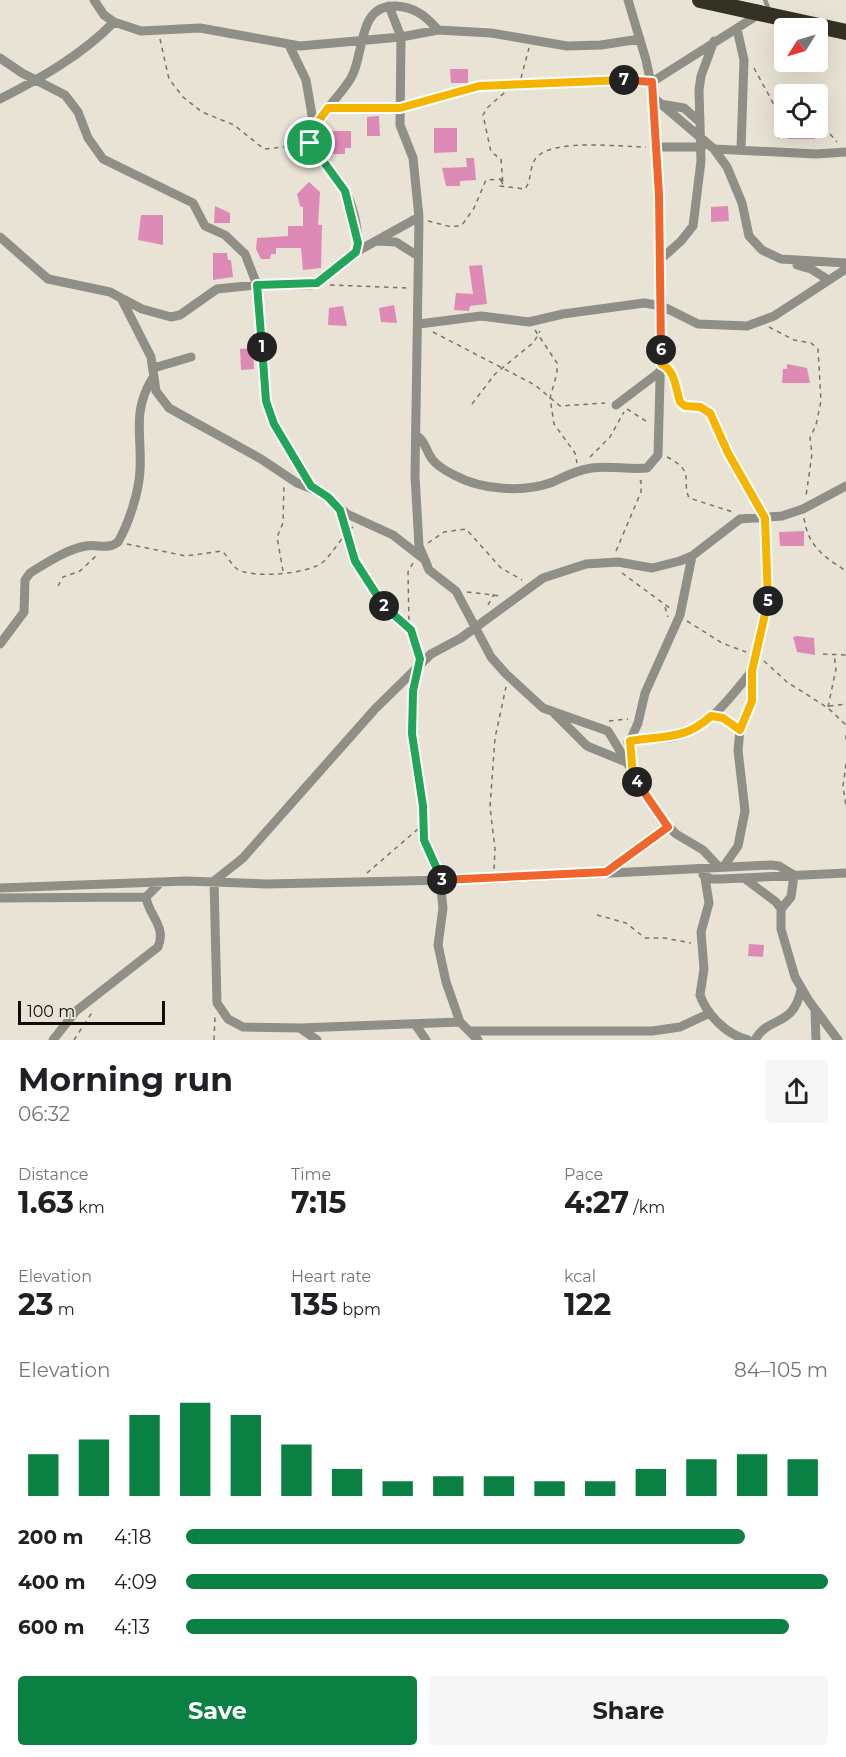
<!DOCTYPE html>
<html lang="en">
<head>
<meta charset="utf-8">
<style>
	:root { --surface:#fff; --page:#f6f6f6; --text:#202124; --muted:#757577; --accent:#0b8043 }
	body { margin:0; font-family:Montserrat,sans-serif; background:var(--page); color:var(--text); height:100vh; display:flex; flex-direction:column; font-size:22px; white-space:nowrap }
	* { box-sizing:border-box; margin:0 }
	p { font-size:20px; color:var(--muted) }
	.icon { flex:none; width:33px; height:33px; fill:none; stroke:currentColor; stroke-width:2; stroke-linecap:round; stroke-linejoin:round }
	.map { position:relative; height:1040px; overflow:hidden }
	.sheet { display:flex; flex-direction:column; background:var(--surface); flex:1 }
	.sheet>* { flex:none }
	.needle { width:39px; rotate:233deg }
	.fabs { position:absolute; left:774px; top:18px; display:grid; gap:12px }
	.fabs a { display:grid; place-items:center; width:54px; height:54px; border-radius:6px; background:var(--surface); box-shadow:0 6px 24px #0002; font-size:30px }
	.scale { position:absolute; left:18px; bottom:15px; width:147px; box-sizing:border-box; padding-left:6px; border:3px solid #0e0c07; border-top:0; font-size:16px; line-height:21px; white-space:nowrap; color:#0e0c07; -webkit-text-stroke:4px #e8e3d4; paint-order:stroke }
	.pin { position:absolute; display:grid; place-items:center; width:51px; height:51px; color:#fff; margin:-26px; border:3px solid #fff; border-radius:50%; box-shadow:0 2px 6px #0007 }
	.km { position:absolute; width:30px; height:30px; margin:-15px; border-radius:50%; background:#222; color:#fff; font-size:16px; line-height:30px; text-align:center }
	.round { display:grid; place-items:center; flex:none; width:63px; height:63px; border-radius:6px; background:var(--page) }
	.headline { display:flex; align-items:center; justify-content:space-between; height:102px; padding:0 18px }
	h1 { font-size:33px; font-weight:700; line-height:45px }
	.metrics { display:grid; grid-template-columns:repeat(3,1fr); gap:9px; height:102px; padding:6px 18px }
	.metrics div { display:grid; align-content:center }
	.metrics b { font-size:30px; font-weight:700 }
	.metrics small { font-size:16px; font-weight:400 }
	.metrics p { font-size:16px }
	.chart { height:168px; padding:12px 18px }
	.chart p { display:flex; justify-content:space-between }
	.chart svg { width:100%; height:108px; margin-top:6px; stroke:var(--accent); stroke-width:6 }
	.cta { display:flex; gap:12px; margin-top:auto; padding:12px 18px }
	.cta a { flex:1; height:69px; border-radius:6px; background:var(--accent); color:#fff; font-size:24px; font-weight:700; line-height:69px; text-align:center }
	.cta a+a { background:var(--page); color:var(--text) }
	ul { padding:0 18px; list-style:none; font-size:20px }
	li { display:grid; grid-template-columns:96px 72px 1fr; align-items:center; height:45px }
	li i { height:15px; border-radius:8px; background:var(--accent) }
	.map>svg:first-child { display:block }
	.building { fill:#de8ab7 }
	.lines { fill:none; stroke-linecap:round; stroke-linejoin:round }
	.path { stroke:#77746a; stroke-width:1.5; stroke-dasharray:4.5 4.5; stroke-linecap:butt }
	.lane { stroke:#8f8e87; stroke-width:4.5 }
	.street { stroke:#8f8e87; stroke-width:9 }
	.highway { stroke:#343125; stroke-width:16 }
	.split-1-casing { stroke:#fff; stroke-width:12 }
	.split-2-casing { stroke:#fff; stroke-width:12 }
	.split-3-casing { stroke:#fff; stroke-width:12 }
	.split-4-casing { stroke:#fff; stroke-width:12 }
	.split-5-casing { stroke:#fff; stroke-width:12 }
	.split-6-casing { stroke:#fff; stroke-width:12 }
	.split-7-casing { stroke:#fff; stroke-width:12 }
	.split-8-casing { stroke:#fff; stroke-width:12 }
	.split-1 { stroke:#22a559; stroke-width:8 }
	.split-2 { stroke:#22a559; stroke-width:8 }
	.split-3 { stroke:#22a559; stroke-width:8 }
	.split-4 { stroke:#f0652b; stroke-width:8 }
	.split-5 { stroke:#f5b400; stroke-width:8 }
	.split-6 { stroke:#f5b400; stroke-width:8 }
	.split-7 { stroke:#f0652b; stroke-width:8 }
	.split-8 { stroke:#f5b400; stroke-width:8 }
</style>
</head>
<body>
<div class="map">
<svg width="846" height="1040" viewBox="0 0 846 1040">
	<rect width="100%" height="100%" fill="#e8e3d4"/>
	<!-- building -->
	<path class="building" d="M450,69H468V83H451Z
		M379,116L380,136H367V117Z
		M434,128H457V152L434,153Z
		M787,128H815V139H788Z
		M329,131H351V148H345V154H325Z
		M466,158H474L476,180L460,181V186H446L442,168L467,167Z
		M309,182L320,192L318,225H322L321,268L303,270L301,248H276V254H271L270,259H261L256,249L257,238L288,236V226H303V207L300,206L297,194Z
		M215,206L230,213V223H214Z
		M728,206L729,221L711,222V207Z
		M141,215H163V245L138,240Z
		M213,253H227L228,260H231L233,277L213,280Z
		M482,265L487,304L470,306L469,311L454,310L456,293L473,294L469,266Z
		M394,305L397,323L381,322L379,308Z
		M343,306L347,326L328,325L329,308Z
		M253,348L254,369L241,370L240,349Z
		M787,364L807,368L810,383H782L783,369H787Z
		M804,531V546H780L779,532Z
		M797,636L814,638L815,655L797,652L793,637Z
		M749,944L764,945L763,957L748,956Z"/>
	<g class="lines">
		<!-- path -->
		<path class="path" d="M160,39L169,79L183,97L202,112L234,125L264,149L301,145
			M754,68L778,112L779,141
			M775,101L784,96
			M818,101L824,127L837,142
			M409,104L479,86L600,80L639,81
			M341,108H390
			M501,180L503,185L501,159L491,152L483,115L487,108L521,78L529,48
			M428,221L452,227L462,225L474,208L486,180L501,179L500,186L525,189C532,180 529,167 536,158C552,138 621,147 646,147
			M330,285L409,288
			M258,294L268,411L304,474
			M769,327L794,340L811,343L818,349L821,401L816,425L810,438L812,454L806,496
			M535,330L557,363V373L550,398L554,424L575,453L577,463
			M433,332L535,385L560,406L605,403
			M472,404L495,374L534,342L540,331
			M627,409L649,423
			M590,457L610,437L624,412
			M667,457C696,472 681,479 689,498L733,512
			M804,518C808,546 823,556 846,571
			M342,522C351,565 377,602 410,630
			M428,543L444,532L466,529L501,568L522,580
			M127,544L186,556L222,551C228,556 231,565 237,569C252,579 309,574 323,562C334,552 341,537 353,527
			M616,551L641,492V481L636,478
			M413,563L408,572L409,624L419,654
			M283,571L277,537L283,523L284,485
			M622,573L671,609
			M58,586L63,577L80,571L96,556
			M467,592L501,596
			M488,605L494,594
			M665,607L668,617
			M687,621L722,643L746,652
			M823,654L846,655
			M764,661L787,682L828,708L846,725
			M415,685L412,734L423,806L424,834L437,871
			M829,706L846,704
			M828,707L836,669L834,654
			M724,719L731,726
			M609,721L628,719
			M846,735V744
			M846,764L843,786L846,806
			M494,869L495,849L490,807L495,738L506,687
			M367,873L425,823
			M597,915L626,923L645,938H664L691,943
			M74,1040L93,1011
			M214,1040L215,1017"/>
		<!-- lane -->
		<path class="lane" d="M765,0L769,10"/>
		<!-- street -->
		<path class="street" d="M94,0L104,15L114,22L141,31L200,28L300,46L401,37L438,30L491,33L567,46L601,45L640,39
			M389,6L401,37L400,125L413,158L419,217L415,476L419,546L425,560
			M737,29L744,60L741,149
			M289,45L306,80L314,127
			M0,58L22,73L65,95L78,112L88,138L103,159L193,203L205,226L225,235L245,254L257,285
			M652,82L761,13
			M654,98L714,149L816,154L846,152
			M0,99C41,78 82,55 114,22
			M660,104L684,108L700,122
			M656,147H702
			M714,149L727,167L742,203L749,236L762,250L781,259L846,263
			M0,237L48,279L110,292L121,298L151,357L156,391L169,408L261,459L297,483L323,493L347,514L393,535L425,560L429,570L456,591L491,657L506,674L543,708L608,731L662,820L676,834L703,850L718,866
			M377,241L396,242L418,256
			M356,252C361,231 352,198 339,181C327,166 310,154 310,134C320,113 339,98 351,78C365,54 357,5 395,6C415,7 426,16 438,30
			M661,259L681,241L693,226L701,161L699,90L701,76L714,41
			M797,265L811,269L827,279
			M123,299L142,309L171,317L180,315L217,289L257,285H312L356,252L419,217
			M419,324L481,316L529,322L563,314L644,303L662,306L698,324L747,326L774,316L846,269
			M661,364C677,370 674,393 682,405L700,407L710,413L728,453L765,518L767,610L752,671V701L740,730L738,750L745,811L738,846L724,866
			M152,365L157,367L191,357
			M616,405L661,371
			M417,436C427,443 425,450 432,459C437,466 446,471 454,475C481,490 524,493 553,482C566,476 577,470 592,468C610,465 628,470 647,468L658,455L662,306L654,98L646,60L628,0
			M0,644L24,612L25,580L30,573C46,563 67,549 86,546C98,544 108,550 118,542C129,523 139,492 140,470C142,435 132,412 152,379
			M555,714L587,746L626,762
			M628,742C643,738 659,740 674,737C708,730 731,696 752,671
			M632,768L630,741L638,723L645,693L680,615L692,556
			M607,871L668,827
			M703,875L712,879H722L846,873
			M705,878L709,903L701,932L704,969L700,995C707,1015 727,1035 748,1040
			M744,878L776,902L781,909V929L795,977L809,1001L838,1040
			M440,880L443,908L438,945L446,982L460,1022L478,1040
			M0,888L186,881L267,884L492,879L771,865L779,866L794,875L791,897L781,909
			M0,898L146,897
			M815,1011L816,1040
			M460,1022L300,1028L243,1027L228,1019L217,1003L214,881L243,858L375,709L431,654L461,638L543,578L586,564L618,562L652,568L680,561L692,556L740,519L782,516L803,509L846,486
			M415,1024L426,1040
			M300,1028L317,1040
			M470,1031H652L680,1027L710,1013
			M53,1040L76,1011L158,947C167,926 148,915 146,897L161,882
			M755,1040C769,1015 793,1028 801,990"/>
		<!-- highway -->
		<path class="highway" d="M700,0L846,32"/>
	</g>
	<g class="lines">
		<!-- split-1 casing -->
		<g class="split-1-casing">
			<path id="split-1" d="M262,347L257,285L317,283L356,252L358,243L345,191L310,143"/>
		</g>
		<!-- split-2 casing -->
		<g class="split-2-casing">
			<path id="split-2" d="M262,347L266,401L274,424L311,486L328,497L340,510L355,561L384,606"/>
		</g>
		<!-- split-3 casing -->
		<g class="split-3-casing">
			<path id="split-3" d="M384,606L411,630L420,659L413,691L412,734L423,806L424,840L442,880"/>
		</g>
		<!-- split-4 casing -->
		<g class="split-4-casing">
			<path id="split-4" d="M442,880L606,872L668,827L637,782"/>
		</g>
		<!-- split-5 casing -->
		<g class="split-5-casing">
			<path id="split-5" d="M637,782L633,776L630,741C663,735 684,741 711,716L723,718L740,730L752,701V671L768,601"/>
		</g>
		<!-- split-6 casing -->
		<g class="split-6-casing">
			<path id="split-6" d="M661,350V364C675,369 676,390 680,402L685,406L700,407L710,413L728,453L765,518L768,601"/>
		</g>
		<!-- split-7 casing -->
		<g class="split-7-casing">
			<path id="split-7" d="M624,80L652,82L659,195L661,350"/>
		</g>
		<!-- split-8 casing -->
		<g class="split-8-casing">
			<path id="split-8" d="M310,143L314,127L328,108H400L479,86L624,80"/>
		</g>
		<!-- split-1 -->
		<use href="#split-1" class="split-1"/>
		<!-- split-2 -->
		<use href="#split-2" class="split-2"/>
		<!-- split-3 -->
		<use href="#split-3" class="split-3"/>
		<!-- split-4 -->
		<use href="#split-4" class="split-4"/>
		<!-- split-5 -->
		<use href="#split-5" class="split-5"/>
		<!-- split-6 -->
		<use href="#split-6" class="split-6"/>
		<!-- split-7 -->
		<use href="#split-7" class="split-7"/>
		<!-- split-8 -->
		<use href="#split-8" class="split-8"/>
	</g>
</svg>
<div class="fabs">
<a><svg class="needle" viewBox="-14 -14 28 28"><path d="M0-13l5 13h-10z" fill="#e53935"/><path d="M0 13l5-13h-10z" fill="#757577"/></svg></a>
<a><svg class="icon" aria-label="locate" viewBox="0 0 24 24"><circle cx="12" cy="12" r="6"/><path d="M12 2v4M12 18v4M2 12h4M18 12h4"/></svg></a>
</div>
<div class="scale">100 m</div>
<div class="pin" style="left:310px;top:143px;background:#1e9e55"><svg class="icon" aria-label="arrive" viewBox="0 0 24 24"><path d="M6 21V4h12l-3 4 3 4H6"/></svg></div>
<b class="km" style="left:262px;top:347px">1</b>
<b class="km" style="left:384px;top:606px">2</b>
<b class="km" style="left:442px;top:880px">3</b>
<b class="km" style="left:637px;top:782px">4</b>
<b class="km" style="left:768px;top:601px">5</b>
<b class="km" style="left:661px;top:350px">6</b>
<b class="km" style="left:624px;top:80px">7</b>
</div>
<section class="sheet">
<div class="headline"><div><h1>Morning run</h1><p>06:32</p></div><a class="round"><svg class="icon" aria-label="share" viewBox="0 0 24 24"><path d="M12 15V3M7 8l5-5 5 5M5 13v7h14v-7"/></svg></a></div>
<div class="metrics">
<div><p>Distance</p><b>1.63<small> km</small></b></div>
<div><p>Time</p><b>7:15</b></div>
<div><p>Pace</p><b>4:27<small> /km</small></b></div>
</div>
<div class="metrics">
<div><p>Elevation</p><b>23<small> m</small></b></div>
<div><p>Heart rate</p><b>135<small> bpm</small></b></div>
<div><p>kcal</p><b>122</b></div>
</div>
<div class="chart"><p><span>Elevation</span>84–105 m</p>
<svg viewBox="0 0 160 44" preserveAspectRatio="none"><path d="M5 44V27M15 44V21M25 44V11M35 44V6M45 44V11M55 44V23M65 44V33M75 44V38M85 44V36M95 44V36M105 44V38M115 44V38M125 44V33M135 44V29M145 44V27M155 44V29"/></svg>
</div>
<ul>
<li><b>200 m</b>4:18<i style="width:87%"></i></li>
<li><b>400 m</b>4:09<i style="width:100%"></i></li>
<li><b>600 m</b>4:13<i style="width:94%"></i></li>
</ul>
<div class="cta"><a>Save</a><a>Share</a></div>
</section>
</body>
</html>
